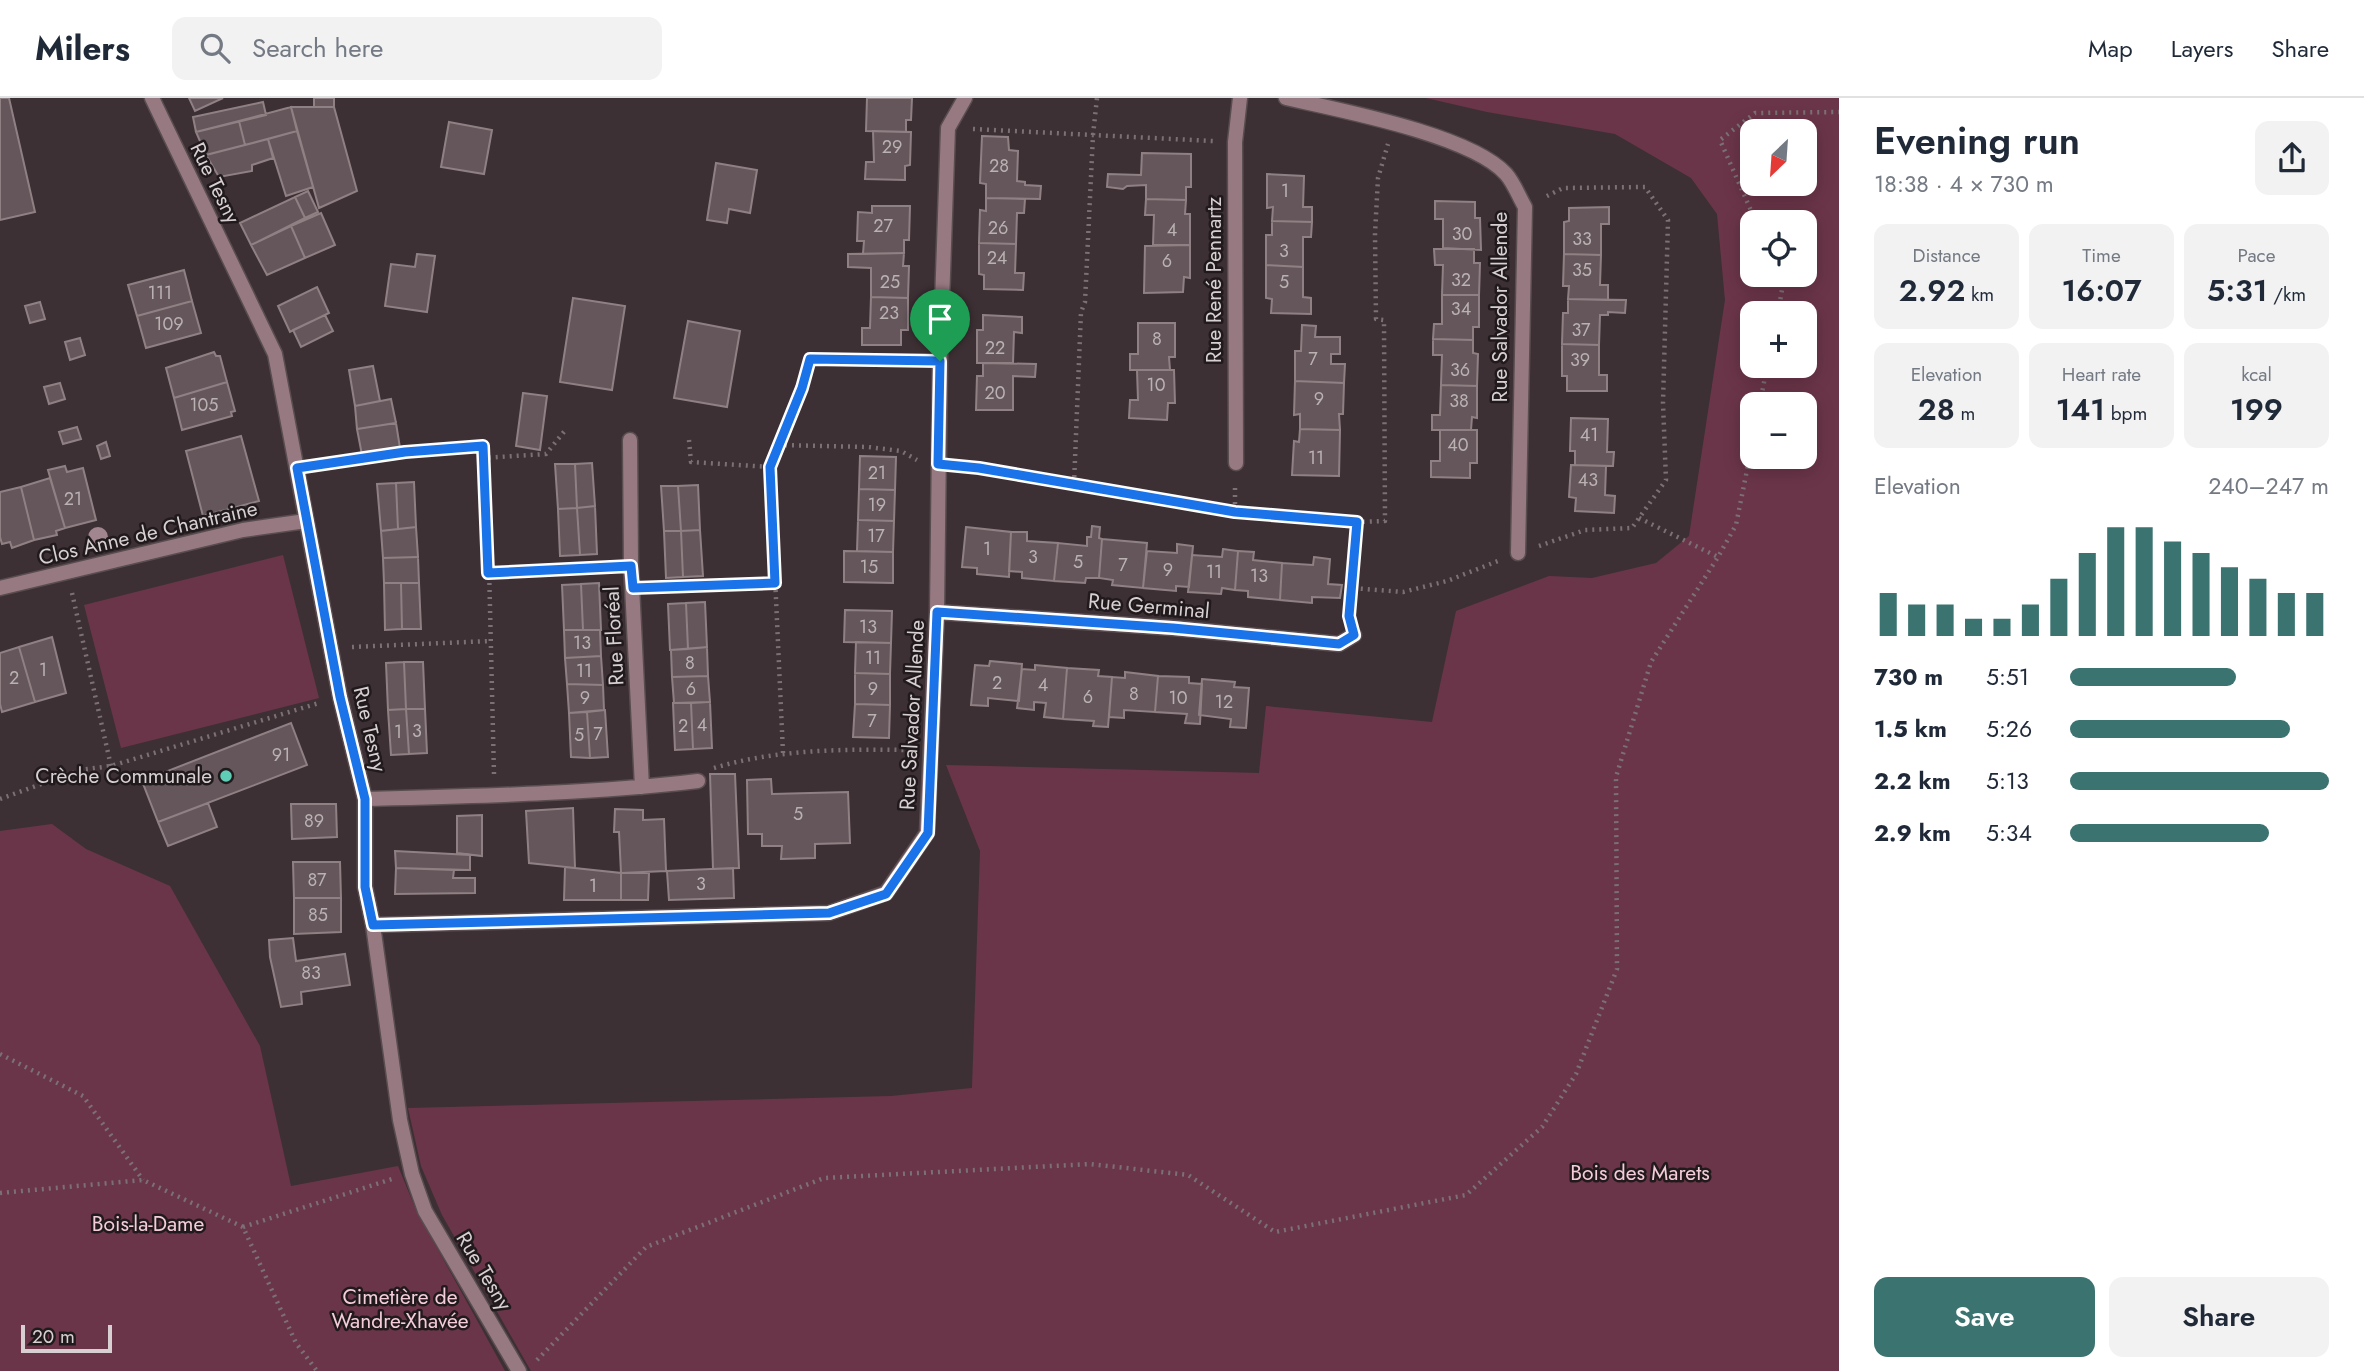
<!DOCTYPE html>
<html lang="en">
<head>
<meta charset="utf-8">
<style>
	:root { --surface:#fff; --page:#f2f2f3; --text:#1f2937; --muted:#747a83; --line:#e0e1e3; --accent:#3b7371 }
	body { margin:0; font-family:Jost,sans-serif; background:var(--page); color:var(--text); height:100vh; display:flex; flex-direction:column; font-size:26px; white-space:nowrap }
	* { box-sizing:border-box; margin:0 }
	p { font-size:23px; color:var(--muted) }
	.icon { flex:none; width:38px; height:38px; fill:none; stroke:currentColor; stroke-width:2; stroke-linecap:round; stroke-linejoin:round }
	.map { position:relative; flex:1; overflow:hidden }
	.side { display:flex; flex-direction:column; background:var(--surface); width:525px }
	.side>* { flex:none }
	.needle { width:46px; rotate:205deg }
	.fabs { position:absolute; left:1740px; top:21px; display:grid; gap:14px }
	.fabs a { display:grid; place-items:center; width:77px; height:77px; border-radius:14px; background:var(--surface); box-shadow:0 4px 18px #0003; font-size:35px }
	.scale { position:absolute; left:21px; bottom:18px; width:91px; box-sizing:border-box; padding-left:7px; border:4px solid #d7cfd1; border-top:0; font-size:19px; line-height:24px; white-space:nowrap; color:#d7cfd1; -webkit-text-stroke:5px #201a1c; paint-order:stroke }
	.pin { position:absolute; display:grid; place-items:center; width:60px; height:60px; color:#fff; margin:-72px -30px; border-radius:50% 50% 50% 0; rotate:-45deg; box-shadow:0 0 7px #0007 }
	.pin .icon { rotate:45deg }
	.round { display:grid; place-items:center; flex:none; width:74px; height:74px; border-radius:14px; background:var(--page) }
	.head { display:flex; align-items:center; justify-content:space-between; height:119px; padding:0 35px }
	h1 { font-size:38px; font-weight:600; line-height:52px }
	.metrics { display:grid; grid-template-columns:repeat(3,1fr); gap:10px; height:119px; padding:7px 35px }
	.metrics div { display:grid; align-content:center; border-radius:14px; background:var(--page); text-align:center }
	.metrics b { font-size:30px; font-weight:600 }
	.metrics small { font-size:19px; font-weight:400 }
	.metrics p { font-size:19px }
	.chart { height:196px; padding:14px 35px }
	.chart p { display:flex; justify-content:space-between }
	.chart svg { width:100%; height:126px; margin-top:7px; stroke:var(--accent); stroke-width:6 }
	.action { display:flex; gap:14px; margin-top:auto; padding:14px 35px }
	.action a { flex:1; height:80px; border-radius:14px; background:var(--accent); color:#fff; font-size:28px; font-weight:600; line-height:80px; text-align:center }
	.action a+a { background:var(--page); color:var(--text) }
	ul { padding:0 35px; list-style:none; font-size:23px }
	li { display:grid; grid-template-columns:112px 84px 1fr; align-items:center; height:52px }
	li i { height:18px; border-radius:9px; background:var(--accent) }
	header { display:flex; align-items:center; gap:42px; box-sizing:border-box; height:98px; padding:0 35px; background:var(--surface); border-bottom:2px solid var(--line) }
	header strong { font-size:33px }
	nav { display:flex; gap:38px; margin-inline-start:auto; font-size:24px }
	.search { width:490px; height:63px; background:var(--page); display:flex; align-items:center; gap:18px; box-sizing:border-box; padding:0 24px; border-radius:14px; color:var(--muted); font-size:26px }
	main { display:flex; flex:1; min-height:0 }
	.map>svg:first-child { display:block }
	.green { fill:#6b3549; fill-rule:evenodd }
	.building { fill:#64565a; stroke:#8f8084; stroke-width:2 }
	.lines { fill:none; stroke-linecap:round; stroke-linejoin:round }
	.street-casing { stroke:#594d50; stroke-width:17 }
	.path { stroke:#7b7074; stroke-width:4.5; stroke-dasharray:2 5; stroke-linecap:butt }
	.street { stroke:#977982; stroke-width:14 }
	.tree { fill:#a2868f }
	.route-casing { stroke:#fff; stroke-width:14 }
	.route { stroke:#1a73e8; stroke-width:9 }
	.poi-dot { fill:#5eceb7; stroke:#201a1c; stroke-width:2.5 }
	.labels { text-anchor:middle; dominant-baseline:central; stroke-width:5; stroke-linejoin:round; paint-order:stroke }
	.number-label { font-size:18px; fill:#bab1b3 }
	.street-label { font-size:21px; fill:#d7cfd1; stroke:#201a1c }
	.poi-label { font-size:21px; fill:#d7cfd1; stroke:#201a1c; text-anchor:end }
	.park-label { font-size:21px; fill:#f5cdda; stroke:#201a1c }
</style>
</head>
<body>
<header>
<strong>Milers</strong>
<div class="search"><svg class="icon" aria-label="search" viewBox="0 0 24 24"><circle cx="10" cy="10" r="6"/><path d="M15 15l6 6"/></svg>Search here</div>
<nav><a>Map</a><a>Layers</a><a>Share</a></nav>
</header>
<main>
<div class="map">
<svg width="1839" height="1273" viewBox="0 0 1839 1273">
	<rect width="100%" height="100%" fill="#3d3034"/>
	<!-- green -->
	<path class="green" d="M1426,0H1839V1273H531L442,1117L421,1068L408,1010L891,998L972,990L980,753L946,667L1259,675L1266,608L1432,624L1456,513L1549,478L1592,480L1656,465L1689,438L1725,202L1717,116L1691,80L1615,36L1487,14ZM1752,33H1804V86H1752ZM1752,124H1804V177H1752ZM1804,215V268H1752V215ZM1804,306V359H1752V306Z
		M283,457L319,600L121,650L84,507Z
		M52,726L86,751L170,788L260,948L291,1088L398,1068L416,1112L505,1273H0V733Z"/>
	<!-- building -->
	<path class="building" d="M0,0H9L35,114L0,122Z
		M189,0H223L195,13Z
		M314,0H334V9H314Z
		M867,0H912L911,22H906V34L866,33Z
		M263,4L266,17L196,34L193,19Z
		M291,9H334L357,93L319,110Z
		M291,9L297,33L245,47L239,23Z
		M239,23L245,47L206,57L196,34Z
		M449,24L492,32L484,76L441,69Z
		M297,33L313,89L286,98L268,41Z
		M873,33L911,34L910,67L905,68V82L865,81L866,64H874Z
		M982,38L1008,39L1009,52L1018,53L1017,83L1025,84V87L1041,88L1040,101L986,100V86L980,85Z
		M268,41L273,60L252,67V73L219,79L206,57Z
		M1142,55L1191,56V89H1186V102L1146,101V87L1127,88L1123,91L1107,89L1108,76L1141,77Z
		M716,65L757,72L750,115L729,111L727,125L707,122Z
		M1267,76L1304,78L1303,109H1312V124L1272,123L1273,109L1267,110Z
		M308,93L318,114L305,120L295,99Z
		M295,99L305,120L251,147L240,125Z
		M986,100L1025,101L1024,115H1017L1016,146L979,145L980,112L986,113Z
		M1146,101L1186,102L1185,116H1190V147H1153L1154,117H1145Z
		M1435,103L1475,104V120H1480L1481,152L1443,150V121H1435Z
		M872,108H910L909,142H904V155L863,156L864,143H857L858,114L872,115Z
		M1609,109V126H1601V157L1564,156V124L1569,123V110Z
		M321,115L335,147L305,160L291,128Z
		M1272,123L1312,124L1311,139H1303V169L1266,167V137H1272Z
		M291,128L305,160L267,177L251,147Z
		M979,145L1016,146L1015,175H1024L1023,192L984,191V177L979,176Z
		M1190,147V180L1184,179L1183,194L1144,195L1145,148Z
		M1434,151H1474V165H1480L1479,197H1442L1443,167H1435Z
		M904,155L903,168H909L908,200L871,199V170L848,169V156Z
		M417,156L435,158L427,214L385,208L391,166L415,169Z
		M1564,156L1601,157L1600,187H1608V202L1568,201L1569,188H1563Z
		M1266,167L1303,169V199L1311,200V216L1271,215L1272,201L1266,200Z
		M184,172L192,203L137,218L128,187Z
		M317,189L329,215L290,234L278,208Z
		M1442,197H1479V229H1473V242L1433,241L1434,226H1442Z
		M871,199L908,200V232H901V247H862V230H870Z
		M573,200L625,208L612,292L560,284Z
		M1568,201L1626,202L1625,215L1608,214V217H1600L1599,247L1562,246L1563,215H1568Z
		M192,203L201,235L146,250L137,218Z
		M40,204L45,221L30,225L25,208Z
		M325,217L333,233L301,249L293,232Z
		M983,217L1022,219V235L1014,234L1013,265H977V232H983Z
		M688,223L740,233L727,309L674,300Z
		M1138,225H1175V259H1169L1170,272H1130V256H1138Z
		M1302,227L1316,228L1315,239H1340V256H1331V266H1345L1344,285L1295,283V253H1301Z
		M80,240L85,257L70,262L65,244Z
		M1433,241L1473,242V255L1478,256L1477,288L1441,287L1442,257H1433Z
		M1562,246L1599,247V277H1607V293H1567V278H1562Z
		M214,254L216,258H220L227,284L174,300L166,270Z
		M983,265L1036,266L1035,279L1013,278V312H976L977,278H983Z
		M373,268L380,303L355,308L349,272Z
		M1137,272H1174L1175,305H1168L1167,322L1129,320L1130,302H1138Z
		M1295,283L1344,285L1343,316H1339L1340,332L1300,331V316L1294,317Z
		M227,284L235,313L231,314L232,318L182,332L174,300Z
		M60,285L65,301L49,306L44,289Z
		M1441,287L1477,288V320L1472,319L1471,332H1432V317H1440Z
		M523,295L547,298L540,352L516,348Z
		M391,301L396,325L357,331L355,308Z
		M1571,320L1608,321L1607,354H1614L1613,368L1575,367V353H1570Z
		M396,325L400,350L362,357L357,331Z
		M77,329L81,341L63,346L59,334Z
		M1300,331L1340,332L1339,378L1292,377L1294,343L1299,344Z
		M1440,332H1477V365H1470V380L1431,379V363H1440Z
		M241,338L259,403L203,418L186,353Z
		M106,344L110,358L101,361L97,348Z
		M860,358L896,359L895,392L859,391Z
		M592,365L595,408L577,410L575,366Z
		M555,366H575L577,410L558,411Z
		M1571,367L1606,368L1605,397L1615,398L1614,415L1575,413L1576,400L1569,399Z
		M65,368L67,374L83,370L96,422L65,430L48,372Z
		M50,380L65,430L56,433L57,437L34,442L21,389Z
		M414,384L416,429L398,431L396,385Z
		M396,385L398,431L381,433L377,386Z
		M698,387L700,432L681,433L678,388Z
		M661,388H678L681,433H664Z
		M21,389L34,442L12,450L10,444L2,446L0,439V394Z
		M859,391L895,392L894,423L858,422Z
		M595,408L597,456L580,457L577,410Z
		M577,410L580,457L560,458L558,411Z
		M858,422L894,423L893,454L857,453Z
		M1092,428L1100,429L1099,440L1102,441L1099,480H1086L1085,485L1054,483L1058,445L1087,448V439H1091Z
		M416,429L418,459L383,460L381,433Z
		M966,429L1011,434L1009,479L977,476V470L962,469Z
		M700,432L703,478L683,479L681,433Z
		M664,433H681L683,479L666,480Z
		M1011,434H1027V443L1058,445L1054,483L1022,480V474L1009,473Z
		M1102,441L1147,445L1143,490L1112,487L1113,482L1099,480Z
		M1177,446L1193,448L1189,489L1176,488V493L1143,490L1147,453L1177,455Z
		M1223,451L1238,453L1235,492L1222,490L1221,496L1188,494L1192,457L1222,459Z
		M844,453L893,454V485L844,484Z
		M1238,453L1254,454L1253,462L1282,465L1280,502L1248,499V493L1235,492Z
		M418,459L419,485H384L383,460Z
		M1314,459L1330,461L1328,486L1342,487L1340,500L1312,499V505L1280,502L1282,465L1313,467Z
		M384,485H401L402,531L385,532Z
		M401,485H419L421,531H402Z
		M599,485L601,532H583L581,486Z
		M581,486L583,532H564L562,487Z
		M705,504L707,549L688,551L686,505Z
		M686,505L688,551L670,552L668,506Z
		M845,512L892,513L891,545L844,544Z
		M564,532H600L601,558L565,560Z
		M52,539L66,595L35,604L19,549Z
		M856,544L891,545L890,576L855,575Z
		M19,549L35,604L2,614L0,606V555Z
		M707,549L708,578L672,579L671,552Z
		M601,558L603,587L567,586L565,560Z
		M990,563L1022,566L1019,603L988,600V608L971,607L975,567L989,568Z
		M404,564L406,611L388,612L386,565Z
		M404,564H423L425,611H406Z
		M1035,567L1067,570L1063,621L1044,619L1046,605L1034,604V612L1017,610L1022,571L1035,572Z
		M1067,570L1099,572L1098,578L1112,579L1108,629L1093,628L1094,623L1063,621Z
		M1125,574L1158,578L1155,614L1124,612V620L1109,619L1112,579L1125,580Z
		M855,575L890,576V607L855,606Z
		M708,578L710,604L674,605L672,579Z
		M1158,578L1189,579V585L1202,586L1200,626L1185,625L1187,616L1155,614Z
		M1202,581L1235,584L1234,589L1249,590L1246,630L1230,629L1231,621L1199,617Z
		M567,586L603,587L604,612L569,615Z
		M710,604L712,650L693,651L691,605Z
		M673,605H691L693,651L675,652Z
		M855,606L890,607L889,640L853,639Z
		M406,611L409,656L391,657L388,612Z
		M406,611H425L427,655L409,656Z
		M605,612L608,659L590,660L587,614Z
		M587,614L590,660L571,659L569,615Z
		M291,625L307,667L158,724L142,683Z
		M710,676H735L739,770L713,771Z
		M771,681L772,696L848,694L850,745L815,746V760L781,761L782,748H762V736H748L747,682Z
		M208,705L217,729L168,748L158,724Z
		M291,706H336L337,739L292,741Z
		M573,710L575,770L529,765L526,713Z
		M615,711L643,712V722L664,721L666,773L621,775L619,734H614Z
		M482,717V758L457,755V718Z
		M395,753L470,757V772L396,770Z
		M293,764H340L341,800H294Z
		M565,769L621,775V802H564Z
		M396,770L454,772L453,780H475V795L395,796Z
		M733,770L734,800L669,802L667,773Z
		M621,775H649L648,802H621Z
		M294,800H341V834L294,836Z
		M293,840L296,863L345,856L350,887L301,894L302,906L281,909L270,859L269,842Z"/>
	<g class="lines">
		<!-- street casing -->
		<g class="street-casing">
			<path id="street" d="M152,0L275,256L340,599L365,701V789L373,827L400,1022L412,1076L425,1113L519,1273
				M1286,0C1339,12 1471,37 1506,76C1514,85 1519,99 1525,109L1518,455
				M630,342L631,468L642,689
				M1236,365L1235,44L1240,0
				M0,490L243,432L306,423
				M937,514L1173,530L1339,546L1354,537
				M365,701C476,698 587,696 698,683
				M373,827L829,815L886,795L927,735L937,514L940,263L948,30L965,0"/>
		</g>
		<!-- path -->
		<path class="path" d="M973,31L1213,43
			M1756,124L1720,42L1755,15L1839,14
			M1778,215L1783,186L1779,177
			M1760,306L1767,268
			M689,342L691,364L770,369
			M778,347L868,349L901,353L917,362
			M318,367L405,354L483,347V360
			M961,368L1235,413L1358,424L1385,423L1384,222L1376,221L1375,136L1378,80L1388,46
			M1074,386L1081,214L1085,204L1093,37L1097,0
			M1235,413V387
			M1639,420L1718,459
			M1539,448L1585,432L1632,430L1666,382L1663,305L1668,122L1645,89L1563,90L1545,99
			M488,476L609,469
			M651,490L775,485
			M1352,490L1358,424
			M72,495L111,668
			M1349,516L1352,490L1403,494L1447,483L1498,463
			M352,549L490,543
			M783,655L770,369L802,291L810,262L918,264
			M714,670C777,651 845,651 910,652
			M494,676L488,427L483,360L546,356L567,330
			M0,701L80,672L111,668L319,605
			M0,956L83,998L143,1082
			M0,1095L143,1082L243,1129L296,1245L317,1273
			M243,1129L392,1081
			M537,1262L646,1149L824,1080L1090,1066L1188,1077L1275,1134L1466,1097L1542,1029L1576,976L1617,871L1616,679L1651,564L1718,459L1736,427L1752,347"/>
		<!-- street -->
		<use href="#street" class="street"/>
	</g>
	<!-- trees -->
	<circle class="tree" cx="98" cy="439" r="10"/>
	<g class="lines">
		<!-- route casing -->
		<g class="route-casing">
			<path id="route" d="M810,261L940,263L938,366L979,370L1235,414L1357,424L1349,518L1354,537L1339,546L1173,530L937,514L928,735L886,796L829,815L373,827L365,789V701L340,599L297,370L405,354L483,348L488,475L631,468L633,490L775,485L770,369L802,290Z"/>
		</g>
		<!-- route -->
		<use href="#route" class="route"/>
	</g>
	<!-- markers -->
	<circle class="poi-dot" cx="226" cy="678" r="7"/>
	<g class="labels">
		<!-- number labels -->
		<g class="number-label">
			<text x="892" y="49">29</text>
			<text x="999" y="68">28</text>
			<text x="1285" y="93">1</text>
			<text x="883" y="128">27</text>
			<text x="998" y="130">26</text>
			<text x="1172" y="132">4</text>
			<text x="1462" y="136">30</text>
			<text x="1582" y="141">33</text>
			<text x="1284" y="153">3</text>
			<text x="997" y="160">24</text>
			<text x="1167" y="163">6</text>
			<text x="1582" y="172">35</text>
			<text x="1461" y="182">32</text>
			<text x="890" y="184">25</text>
			<text x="1284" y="184">5</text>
			<text x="160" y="195">111</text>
			<text x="1461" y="211">34</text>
			<text x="889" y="215">23</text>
			<text x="169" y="226">109</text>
			<text x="1581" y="232">37</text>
			<text x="1157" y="241">8</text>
			<text x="995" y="250">22</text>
			<text x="1313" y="261">7</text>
			<text x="1580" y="262">39</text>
			<text x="1460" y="272">36</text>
			<text x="1156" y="287">10</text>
			<text x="995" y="295">20</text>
			<text x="1319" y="301">9</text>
			<text x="1459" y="303">38</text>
			<text x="204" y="307">105</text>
			<text x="1589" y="337">41</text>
			<text x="1458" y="347">40</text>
			<text x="1316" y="360">11</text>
			<text x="877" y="375">21</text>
			<text x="1588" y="382">43</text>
			<text x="73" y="401">21</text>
			<text x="877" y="407">19</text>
			<text x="876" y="438">17</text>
			<text x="987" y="451">1</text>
			<text x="1033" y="459">3</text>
			<text x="1078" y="464">5</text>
			<text x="1123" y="467">7</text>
			<text x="869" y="469">15</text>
			<text x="1168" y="472">9</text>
			<text x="1214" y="474">11</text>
			<text x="1259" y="478">13</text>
			<text x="868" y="529">13</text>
			<text x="582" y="545">13</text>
			<text x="873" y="560">11</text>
			<text x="690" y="565">8</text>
			<text x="43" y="572">1</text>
			<text x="584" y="573">11</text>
			<text x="14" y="580">2</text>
			<text x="997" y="585">2</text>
			<text x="1043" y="587">4</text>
			<text x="691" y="591">6</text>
			<text x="873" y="591">9</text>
			<text x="1134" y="596">8</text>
			<text x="1088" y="599">6</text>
			<text x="585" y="600">9</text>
			<text x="1178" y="600">10</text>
			<text x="1224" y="604">12</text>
			<text x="872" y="623">7</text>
			<text x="702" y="627">4</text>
			<text x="683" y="628">2</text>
			<text x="417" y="633">3</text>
			<text x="398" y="634">1</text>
			<text x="598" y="636">7</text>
			<text x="579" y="637">5</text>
			<text x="281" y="657">91</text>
			<text x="798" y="716">5</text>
			<text x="314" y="723">89</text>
			<text x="317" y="782">87</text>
			<text x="701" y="786">3</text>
			<text x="593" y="788">1</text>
			<text x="318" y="817">85</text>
			<text x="311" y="875">83</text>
		</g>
		<!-- street labels -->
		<g class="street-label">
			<text transform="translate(215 85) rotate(64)">Rue Tesny</text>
			<text transform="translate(1214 182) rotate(-90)">Rue René Pennartz</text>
			<text transform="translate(1500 209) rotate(-90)">Rue Salvador Allende</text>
			<text transform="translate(148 435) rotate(-13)">Clos Anne de Chantraine</text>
			<text transform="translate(1149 508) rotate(5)">Rue Germinal</text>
			<text transform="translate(614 538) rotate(-93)">Rue Floréal</text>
			<text transform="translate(912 617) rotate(-87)">Rue Salvador Allende</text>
			<text transform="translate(370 631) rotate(77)">Rue Tesny</text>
			<text transform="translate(484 1173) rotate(59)">Rue Tesny</text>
		</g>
		<!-- poi labels -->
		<g class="poi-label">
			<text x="212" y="678">Crèche Communale</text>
		</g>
		<!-- park labels -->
		<g class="park-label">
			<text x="1640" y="1075">Bois des Marets</text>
			<text x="148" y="1126">Bois-la-Dame</text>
			<text x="400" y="1199">Cimetière de<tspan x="400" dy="24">Wandre-Xhavée</tspan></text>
		</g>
	</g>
</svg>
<div class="fabs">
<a><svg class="needle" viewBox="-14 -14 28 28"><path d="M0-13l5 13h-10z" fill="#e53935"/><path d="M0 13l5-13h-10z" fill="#747a83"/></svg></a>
<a><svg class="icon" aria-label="locate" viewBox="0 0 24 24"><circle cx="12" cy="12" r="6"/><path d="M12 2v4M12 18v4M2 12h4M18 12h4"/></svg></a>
<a>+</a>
<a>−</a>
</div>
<div class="scale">20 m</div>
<div class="pin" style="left:940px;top:263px;background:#1e9e55"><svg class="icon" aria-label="arrive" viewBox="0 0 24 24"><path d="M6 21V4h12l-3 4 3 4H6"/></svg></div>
</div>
<section class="side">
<div class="head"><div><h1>Evening run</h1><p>18:38 · 4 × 730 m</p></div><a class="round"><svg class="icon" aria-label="share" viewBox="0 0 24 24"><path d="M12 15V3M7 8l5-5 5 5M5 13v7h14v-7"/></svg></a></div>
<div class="metrics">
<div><p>Distance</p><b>2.92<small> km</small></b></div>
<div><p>Time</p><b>16:07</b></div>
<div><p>Pace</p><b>5:31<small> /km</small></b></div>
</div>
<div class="metrics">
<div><p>Elevation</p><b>28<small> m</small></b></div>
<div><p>Heart rate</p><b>141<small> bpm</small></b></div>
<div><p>kcal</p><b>199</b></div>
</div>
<div class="chart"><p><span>Elevation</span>240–247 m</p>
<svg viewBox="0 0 160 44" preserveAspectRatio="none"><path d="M5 44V29M15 44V33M25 44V33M35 44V38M45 44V38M55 44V33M65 44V24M75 44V15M85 44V6M95 44V6M105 44V11M115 44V15M125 44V20M135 44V24M145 44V29M155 44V29"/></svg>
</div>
<ul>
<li><b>730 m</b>5:51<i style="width:64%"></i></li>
<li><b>1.5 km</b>5:26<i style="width:85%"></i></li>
<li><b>2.2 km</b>5:13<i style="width:100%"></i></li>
<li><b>2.9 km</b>5:34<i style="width:77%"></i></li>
</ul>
<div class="action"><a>Save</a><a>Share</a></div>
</section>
</main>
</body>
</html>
